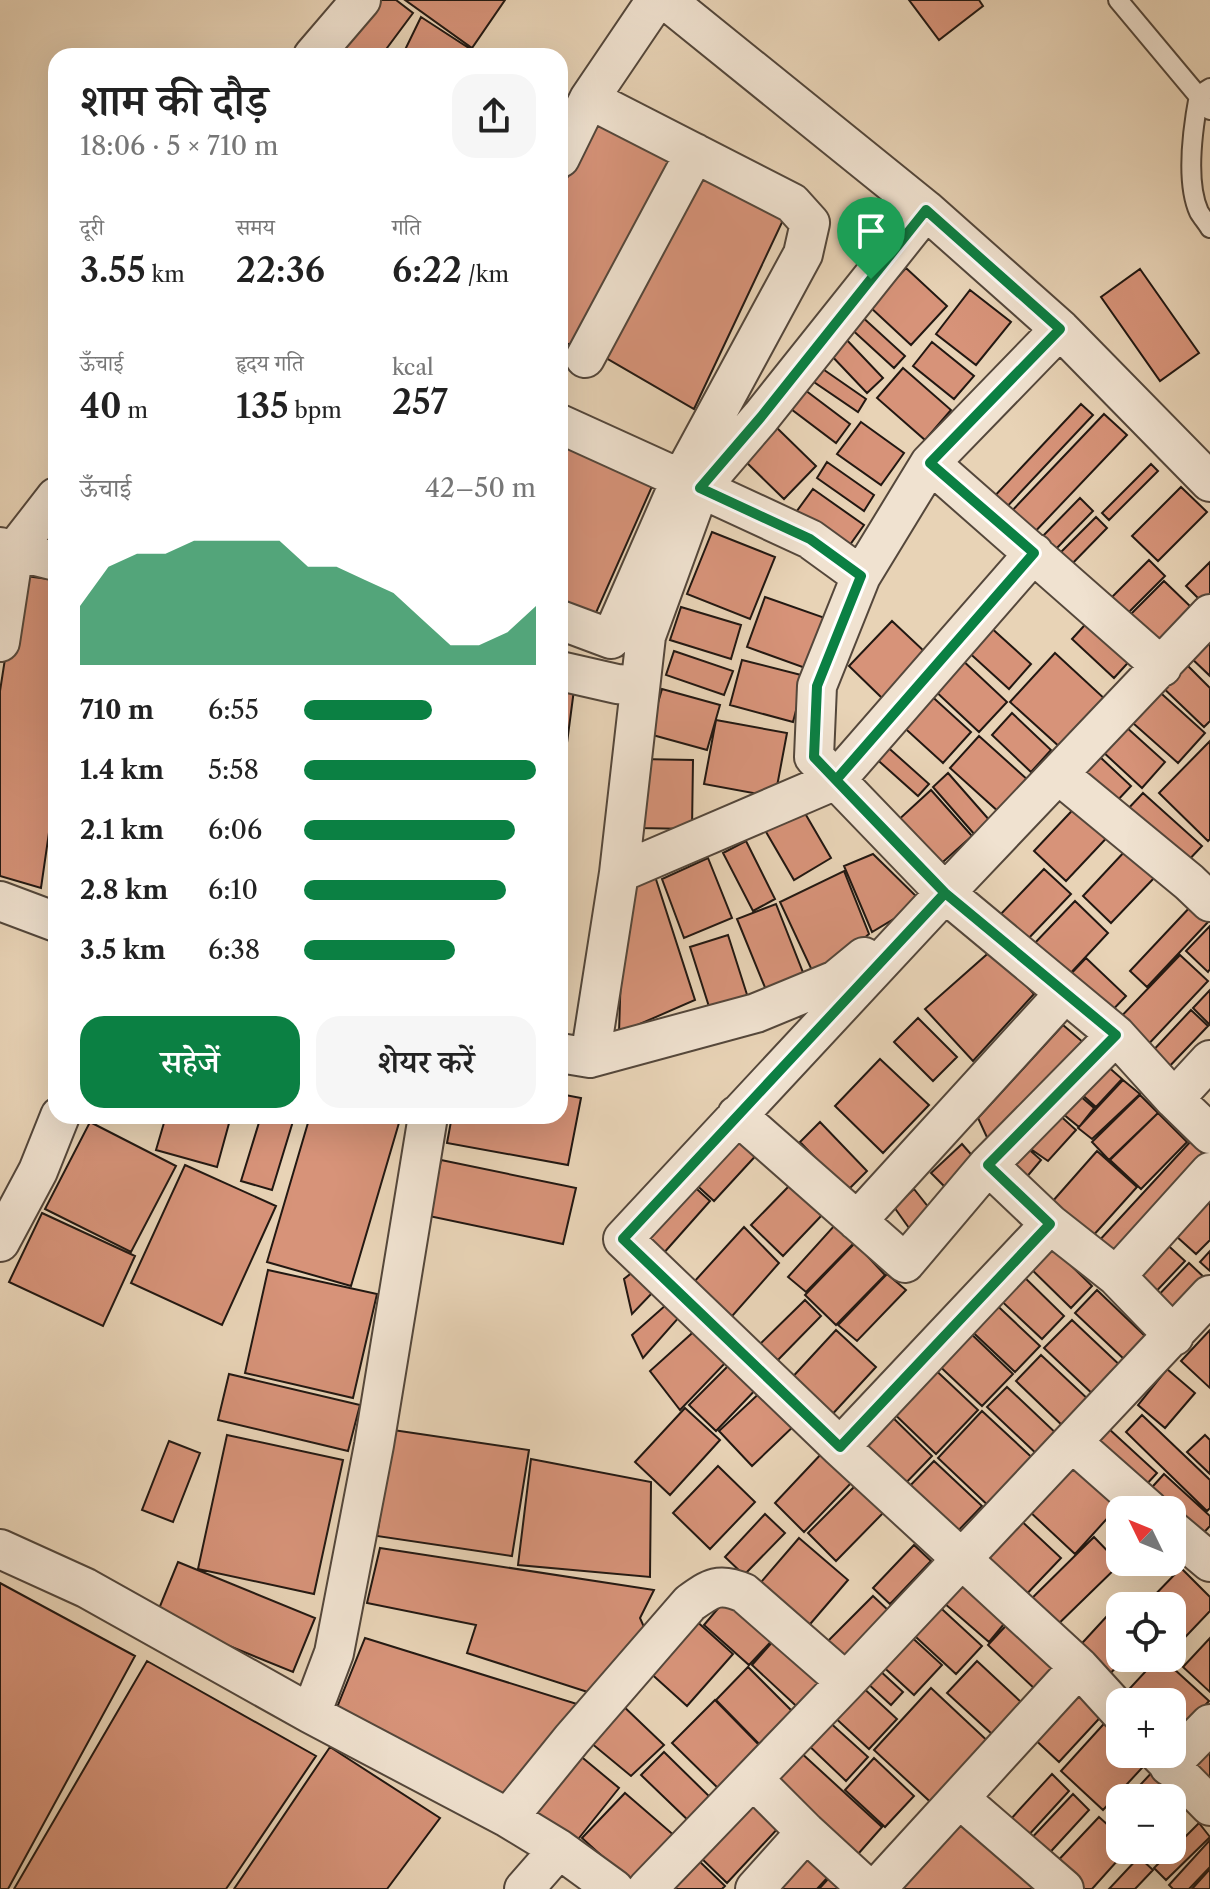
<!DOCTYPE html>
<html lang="hi">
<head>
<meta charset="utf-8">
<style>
	:root { --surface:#fff; --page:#f6f6f6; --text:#222; --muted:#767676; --accent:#0b8043 }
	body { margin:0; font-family:"Libre Caslon Text","Noto Serif Devanagari",serif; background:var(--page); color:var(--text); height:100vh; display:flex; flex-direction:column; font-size:30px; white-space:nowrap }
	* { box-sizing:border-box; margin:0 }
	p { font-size:26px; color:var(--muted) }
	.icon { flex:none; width:44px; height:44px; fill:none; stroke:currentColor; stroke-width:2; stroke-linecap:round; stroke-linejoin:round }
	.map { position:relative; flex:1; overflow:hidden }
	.side { position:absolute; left:48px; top:48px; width:520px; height:1076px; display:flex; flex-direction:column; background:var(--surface); border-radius:24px; box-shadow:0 8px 32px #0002 }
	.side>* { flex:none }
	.needle { width:52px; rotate:313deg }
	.buttons { position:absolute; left:1106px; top:1496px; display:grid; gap:16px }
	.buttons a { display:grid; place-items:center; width:80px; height:80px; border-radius:16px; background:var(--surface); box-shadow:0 8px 32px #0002; font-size:40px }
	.pin { position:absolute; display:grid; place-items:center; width:68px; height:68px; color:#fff; margin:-82px -34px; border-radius:50% 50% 50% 0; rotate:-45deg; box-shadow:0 0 8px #0007 }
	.pin .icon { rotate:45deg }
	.round { display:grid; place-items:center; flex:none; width:84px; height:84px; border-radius:24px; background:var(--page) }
	.summary { display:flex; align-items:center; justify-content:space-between; height:136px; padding:0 32px }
	h1 { font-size:44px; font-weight:600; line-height:60px }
	.metrics { display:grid; grid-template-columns:repeat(3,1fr); gap:12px; height:136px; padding:8px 32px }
	.metrics div { display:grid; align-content:center }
	.metrics b { font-size:34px; font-weight:600 }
	.metrics small { font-size:22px; font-weight:400 }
	.metrics p { font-size:22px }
	.chart { height:224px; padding:16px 32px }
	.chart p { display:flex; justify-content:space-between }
	.chart svg { width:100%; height:144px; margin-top:8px; fill:var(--accent); opacity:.7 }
	.action { display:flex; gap:16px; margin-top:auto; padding:16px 32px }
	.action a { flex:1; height:92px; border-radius:24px; background:var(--accent); color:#fff; font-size:32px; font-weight:600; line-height:92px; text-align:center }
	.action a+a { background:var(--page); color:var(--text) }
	ul { padding:0 32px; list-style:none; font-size:26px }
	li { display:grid; grid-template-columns:128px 96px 1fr; align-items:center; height:60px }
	li i { height:20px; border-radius:10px; background:var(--accent) }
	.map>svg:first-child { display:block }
	.building { fill:#d79379; stroke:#221812; stroke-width:2 }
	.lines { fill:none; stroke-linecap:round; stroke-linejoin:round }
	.service-casing { stroke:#54473b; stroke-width:22 }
	.minor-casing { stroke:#54473b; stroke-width:42 }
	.service { stroke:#f0e2d0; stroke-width:18 }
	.minor { stroke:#f0e2d0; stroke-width:38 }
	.route-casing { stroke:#fff; stroke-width:16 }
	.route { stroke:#0b8043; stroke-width:10 }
</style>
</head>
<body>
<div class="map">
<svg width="1210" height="1889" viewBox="0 0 1210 1889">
	<rect width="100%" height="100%" fill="#e8d3b6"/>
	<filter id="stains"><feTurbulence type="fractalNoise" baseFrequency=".0025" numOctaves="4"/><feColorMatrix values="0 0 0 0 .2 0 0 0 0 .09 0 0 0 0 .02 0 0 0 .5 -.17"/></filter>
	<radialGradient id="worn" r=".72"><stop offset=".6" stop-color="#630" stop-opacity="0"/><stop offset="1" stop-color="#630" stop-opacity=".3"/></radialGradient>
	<!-- building -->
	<path class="building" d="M373,0H396L413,13L381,56H330Z
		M405,0H505L472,48Z
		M909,0H979L983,6L939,40Z
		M421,17L481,56H402Z
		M600,117L672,155L571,345L560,341V191Z
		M699,172L785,216L694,409L601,355Z
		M906,268L947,306L911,345L870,307Z
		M1140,269L1199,353L1160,381L1101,297Z
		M970,290L1011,322L976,365L936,334Z
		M859,314L905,356L894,368L848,326Z
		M844,337L883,378L867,393L828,352Z
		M932,342L974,376L954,399L913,366Z
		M817,365L866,399L858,412L808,378Z
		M903,368L951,410L925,440L877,398Z
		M805,390L850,424L836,443L791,409Z
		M1081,404L1093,415L1002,512L990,501Z
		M1104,414L1127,435L1029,538L1007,516Z
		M861,422L904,453L881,485L837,454Z
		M776,427L816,466L784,499L744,460Z
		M567,433L658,473L591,624L560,611V450Z
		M827,462L874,495L864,511L817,478Z
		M1151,464L1158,471L1109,520L1102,513Z
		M1181,487L1207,512L1158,561L1132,536Z
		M813,489L864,525L842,556L791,519Z
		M1080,498L1093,511L1051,554L1038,541Z
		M1096,517L1107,528L1067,569L1055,558Z
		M712,532L775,557L750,619L687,594Z
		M1149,560L1165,576L1122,619L1106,603Z
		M1210,562V598L1204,604L1186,586Z
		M18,575L56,580V784L41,888L0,876V691Z
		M1164,581L1192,608L1151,648L1124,621Z
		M765,597L825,618L808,669L747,647Z
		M681,607L741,625L731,659L670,640Z
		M1093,616L1135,655L1114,678L1072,639Z
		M892,621L925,652L882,698L849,666Z
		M988,625L1031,664L1009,689L965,649Z
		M1210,631V676L1188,655Z
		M674,651L733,671L724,695L666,675Z
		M1055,653L1107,701L1062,749L1010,702Z
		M959,657L1007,702L979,732L931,687Z
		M1179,657L1210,688V721L1204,727L1156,681Z
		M742,660L805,676L793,722L730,705Z
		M560,680L575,682L560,796Z
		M1153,686L1205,733L1178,763L1125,716Z
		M662,689L720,705L707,750L649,734Z
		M926,691L971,732L943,763L898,722Z
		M1012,713L1051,750L1031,772L992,735Z
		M716,720L787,733L775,797L704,784Z
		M1125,726L1165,762L1142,788L1102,751Z
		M979,736L1029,781L1000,813L950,768Z
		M1210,741V839L1208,841L1159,793Z
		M883,743L929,784L918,796L872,755Z
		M1100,757L1131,786L1116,802L1085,773Z
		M639,759L693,760L692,829L638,828Z
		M948,773L991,822L975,835L933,787Z
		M931,790L972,836L935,869L895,823Z
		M1143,793L1202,846L1184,865L1125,812Z
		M1083,799L1115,829L1066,881L1034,851Z
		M799,803L831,858L794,880L762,825Z
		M746,841L775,899L753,911L723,853Z
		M1126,850L1155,877L1111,923L1083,896Z
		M873,854L922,902L872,932L844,866Z
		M708,858L732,918L684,938L662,879Z
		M652,867L695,1000L619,1033L624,873Z
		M1044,869L1071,894L1026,941L999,916Z
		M844,871L869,934L816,979L780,902Z
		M1075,901L1108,933L1066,978L1032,946Z
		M776,904L804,975L766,990L737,919Z
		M1192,905L1209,921L1147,987L1130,971Z
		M1210,926V969L1208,972L1186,951Z
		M728,935L750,1004L712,1016L690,947Z
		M993,949L1034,994L973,1061L925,1009Z
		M1180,955L1208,981L1142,1051L1114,1024Z
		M1086,958L1126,996L1106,1017L1066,979Z
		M1210,990V1025L1193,1008Z
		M1191,1010L1208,1026L1164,1072L1147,1057Z
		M918,1018L957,1057L933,1081L894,1042Z
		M1063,1025L1084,1043L991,1146L978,1118Z
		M880,1059L929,1105L883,1153L835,1106Z
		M1105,1064L1122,1079L1096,1107L1079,1092Z
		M1123,1080L1140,1094L1092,1139L1078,1128Z
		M1072,1089L1094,1108L1079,1127L1057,1109Z
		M560,1094L581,1098L568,1165L447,1143L452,1116H560Z
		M1140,1095L1158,1113L1109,1160L1092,1142Z
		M1056,1112L1076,1130L1048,1161L1025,1145Z
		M1158,1113L1187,1142L1141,1189L1110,1160Z
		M166,1116H231L217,1167L156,1150Z
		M261,1116H286L294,1118L272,1190L241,1181Z
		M310,1116H401L351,1286L267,1262Z
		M90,1122L176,1166L131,1252L45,1209Z
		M820,1122L867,1171L847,1191L800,1142Z
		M738,1130L761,1150L714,1201L691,1180Z
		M1191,1141L1210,1161L1118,1263L1097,1243Z
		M962,1144L976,1160L946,1188L931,1173Z
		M1025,1146L1041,1160L1025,1179L1009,1164Z
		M1097,1151L1137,1187L1091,1238L1052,1202Z
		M441,1160L576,1188L563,1244L429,1216Z
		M185,1165L276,1206L222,1325L131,1283Z
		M688,1181L710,1201L662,1255L640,1235Z
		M1210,1181V1240L1196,1254L1166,1227Z
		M791,1184L823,1214L783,1256L751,1225Z
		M914,1189L933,1213L914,1235L894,1207Z
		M42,1213L135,1256L103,1326L9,1282Z
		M834,1226L855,1242L806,1292L788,1277Z
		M744,1227L779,1263L726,1323L693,1283Z
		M1160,1238L1185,1261L1147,1301L1122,1278Z
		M1045,1240L1092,1286L1071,1308L1024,1262Z
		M855,1243L885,1275L836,1325L805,1295Z
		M1210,1251V1271L1200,1262Z
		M1189,1263L1210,1283L1174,1321L1153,1301Z
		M268,1270L377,1294L353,1398L245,1373Z
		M1017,1270L1064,1316L1042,1339L994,1294Z
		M634,1271L654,1291L632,1314L624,1279Z
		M887,1274L906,1290L857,1341L838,1325Z
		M1097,1290L1146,1337L1125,1360L1075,1313Z
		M987,1296L1040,1346L1015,1372L962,1322Z
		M805,1300L821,1316L773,1365L756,1348Z
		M667,1304L681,1315L643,1358L632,1335Z
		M1072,1320L1125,1370L1098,1399L1044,1348Z
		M700,1326L729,1359L680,1410L650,1371Z
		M964,1327L1013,1374L982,1406L933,1360Z
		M836,1330L876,1367L827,1420L787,1383Z
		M1210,1330V1388L1181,1361Z
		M1041,1355L1091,1402L1066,1429L1016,1381Z
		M736,1358L762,1383L716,1431L689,1405Z
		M927,1362L978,1410L936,1454L885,1405Z
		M1167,1369L1195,1393L1165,1428L1138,1405Z
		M229,1374L360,1405L348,1451L218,1420Z
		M1007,1387L1060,1437L1041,1458L987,1407Z
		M765,1388L798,1422L752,1466L719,1431Z
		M685,1408L720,1440L670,1495L635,1462Z
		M883,1408L932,1456L900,1489L850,1442Z
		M982,1411L1039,1464L994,1511L938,1458Z
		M1142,1415L1210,1480V1508L1207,1511L1126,1432Z
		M1109,1429L1157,1473L1144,1487L1096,1443Z
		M393,1430L529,1450L512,1556L377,1536Z
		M227,1435L343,1460L314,1594L198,1569Z
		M1205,1435L1210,1440V1474L1187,1452Z
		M169,1441L200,1453L173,1522L142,1510Z
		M823,1452L853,1481L804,1532L775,1503Z
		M531,1459L651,1482L650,1577L518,1565Z
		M1075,1460L1122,1502L1075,1554L1029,1511Z
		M934,1461L982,1506L951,1538L903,1493Z
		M718,1466L755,1502L710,1549L673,1513Z
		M1164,1474L1210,1516V1526L1195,1542L1172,1521V1510H1160L1144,1496Z
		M857,1484L885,1511L836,1561L808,1533Z
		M765,1514L785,1533L744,1575L725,1557Z
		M1015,1515L1061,1558L1021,1600L976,1558Z
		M1094,1537L1120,1564L1049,1633L1024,1606Z
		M799,1538L848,1580L805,1630L756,1588Z
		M914,1545L931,1561L890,1604L873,1588Z
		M380,1548L654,1590L640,1618L648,1636L597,1695L467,1653L476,1625L367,1603Z
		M178,1562L315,1618L293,1672L156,1616Z
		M1181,1568L1210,1597V1611L1172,1651V1606H1144Z
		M957,1573L1009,1618L989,1642L937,1597Z
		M0,1583L135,1656L8,1889H0Z
		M732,1592L779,1633L749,1665L704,1625Z
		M873,1596L889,1611L842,1658L826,1643Z
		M931,1599L982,1646L956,1674L905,1627Z
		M1108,1615L1120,1626V1658H1125L1103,1681L1073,1653Z
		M1014,1617L1062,1662L1036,1690L988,1645Z
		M693,1618L733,1654L687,1706L647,1670Z
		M782,1631L837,1681L806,1715L752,1665Z
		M906,1632L942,1665L914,1695L878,1662Z
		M365,1638L577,1704L501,1801L336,1710Z
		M1210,1638V1692L1183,1667Z
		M1158,1658H1162L1209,1701L1172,1742V1702H1122L1119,1700Z
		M147,1661L316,1756L226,1889H14Z
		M977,1661L1021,1702L992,1734L947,1693Z
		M748,1667L803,1722L770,1755L716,1700Z
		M878,1669L903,1692L891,1705L866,1682Z
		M1078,1681L1108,1709L1059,1762L1029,1734Z
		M859,1684L897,1719L869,1749L831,1714Z
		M931,1688L994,1747L937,1808L874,1750Z
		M715,1700L765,1751L723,1793L672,1743Z
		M619,1702L664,1745L631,1776L585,1738Z
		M1111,1716L1120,1725V1754H1152L1153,1756L1103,1810L1061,1771Z
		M826,1719L868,1757L846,1781L805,1742Z
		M330,1747L440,1818L387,1889H234Z
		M1204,1748L1210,1753V1798L1182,1771Z
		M798,1750L882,1827L851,1862L767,1784Z
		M664,1752L715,1802L693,1825L641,1775Z
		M578,1754L619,1788L575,1843L524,1810Z
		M874,1758L914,1796L885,1827L845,1790Z
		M1156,1768L1172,1783L1157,1798H1128Z
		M1052,1774L1069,1791L1026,1838L1009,1821Z
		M1172,1787L1190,1804L1172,1822V1798H1161Z
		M625,1793L676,1837L634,1885L582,1838Z
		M1073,1794L1089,1810L1043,1860L1026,1844Z
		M752,1798L781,1825L727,1883L699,1856Z
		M1120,1807V1829L1109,1818Z
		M960,1810L1036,1889H884Z
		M1099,1817L1120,1836V1850H1127L1092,1889H1075L1051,1868Z
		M1199,1823L1210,1837L1166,1880L1154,1868Z
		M807,1838L838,1866L817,1889H759Z
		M1210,1840V1867L1189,1889H1173L1169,1885Z
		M1139,1857L1153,1870L1135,1889H1109Z
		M696,1858L725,1886L722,1889H667Z
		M839,1867L851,1889H819Z
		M1210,1869V1889H1192Z"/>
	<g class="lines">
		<!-- service casing -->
		<g class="service-casing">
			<path id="service" d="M1118,0L1210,110
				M1210,88L1199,95C1193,127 1185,181 1199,212C1202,217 1207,223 1210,228"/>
		</g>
		<!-- minor casing -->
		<g class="minor-casing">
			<path id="minor" d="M666,0L926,210L1060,329L1210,482
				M313,56L361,0
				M560,158L589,99
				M1060,329L930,463L861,576L817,686L814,757L945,893L1116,1035L1174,1099L1210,1134
				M585,358L695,153
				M560,424L681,479
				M930,463L1162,667
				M700,488L810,539L861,576
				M0,547L56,561
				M560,620L611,639L681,479L803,254L810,223L792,203L589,99L656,0
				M0,642L14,551L56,497
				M560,671L617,684L639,686
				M1058,774L1189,882L1210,902
				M619,873L836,780L1034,553
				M0,901L56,922
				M560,1053L590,1058L756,1013L836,980L864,957
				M590,1058L619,873L646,636L700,488L761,417L926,210
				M1174,1099L1210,1060
				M737,1115L905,1263L988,1165L1116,1035
				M988,1165L1050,1224L1116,1276L1174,1336
				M857,1221L1065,993
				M0,1242L38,1171L60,1116
				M1116,1276L1210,1172
				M1072,1442L1149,1510
				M840,1447L1050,1224
				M1172,1530L1210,1562
				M0,1549L86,1588L311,1714L508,1818L559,1849L614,1889
				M1120,1712L1079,1667L840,1447L623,1239L945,893L1210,614
				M311,1714L334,1653L374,1445L428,1116
				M1159,1754L1210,1806
				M1169,1766L1210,1724
				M753,1779L806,1832L868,1889
				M960,1799L1064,1889
				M508,1818L572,1739L690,1603C711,1588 719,1582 744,1593L846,1682
				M524,1889L559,1849
				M647,1889L846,1682L1210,1295
				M755,1889L806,1832
				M876,1889L1079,1667"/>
		</g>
		<!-- service -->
		<use href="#service" class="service"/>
		<!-- minor -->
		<use href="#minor" class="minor"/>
	</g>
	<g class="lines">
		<!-- route casing -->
		<g class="route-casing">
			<path id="route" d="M871,279L761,417L700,488L810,539L861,576L817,686L814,757C857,802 901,848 945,893L623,1239L840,1447L1050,1224L988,1165L1116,1035L945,893L836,780L1034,553L930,463L1060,329L926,210L871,279"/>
		</g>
		<!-- route -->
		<use href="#route" class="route"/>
	</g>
	<rect width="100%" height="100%" filter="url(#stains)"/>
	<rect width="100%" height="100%" fill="url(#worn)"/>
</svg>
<div class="buttons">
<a><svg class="needle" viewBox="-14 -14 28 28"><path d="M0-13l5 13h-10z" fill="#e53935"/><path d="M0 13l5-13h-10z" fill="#767676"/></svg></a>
<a><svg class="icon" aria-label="locate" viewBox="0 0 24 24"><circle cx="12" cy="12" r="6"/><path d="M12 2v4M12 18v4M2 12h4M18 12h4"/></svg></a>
<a>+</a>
<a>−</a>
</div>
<div class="pin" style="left:871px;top:279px;background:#1e9e55"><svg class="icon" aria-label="arrive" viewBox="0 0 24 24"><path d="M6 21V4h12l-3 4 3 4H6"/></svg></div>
<section class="side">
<div class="summary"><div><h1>शाम की दौड़</h1><p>18:06 · 5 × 710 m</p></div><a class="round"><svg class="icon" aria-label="share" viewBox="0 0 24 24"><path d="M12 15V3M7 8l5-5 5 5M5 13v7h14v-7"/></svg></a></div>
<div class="metrics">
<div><p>दूरी</p><b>3.55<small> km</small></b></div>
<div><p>समय</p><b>22:36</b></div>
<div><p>गति</p><b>6:22<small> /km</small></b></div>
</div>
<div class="metrics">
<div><p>ऊँचाई</p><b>40<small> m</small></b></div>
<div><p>हृदय गति</p><b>135<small> bpm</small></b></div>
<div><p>kcal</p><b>257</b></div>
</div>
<div class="chart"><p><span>ऊँचाई</span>42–50 m</p>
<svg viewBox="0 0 160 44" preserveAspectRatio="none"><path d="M0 44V26L10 14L20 10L30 10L40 6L50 6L60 6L70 6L80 14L90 14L100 18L110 22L120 30L130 38L140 38L150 34L160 26V44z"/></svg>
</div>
<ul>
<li><b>710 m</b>6:55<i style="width:55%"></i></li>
<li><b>1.4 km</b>5:58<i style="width:100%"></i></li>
<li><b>2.1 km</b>6:06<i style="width:91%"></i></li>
<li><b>2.8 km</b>6:10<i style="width:87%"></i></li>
<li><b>3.5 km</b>6:38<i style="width:65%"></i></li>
</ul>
<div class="action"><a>सहेजें</a><a>शेयर करें</a></div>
</section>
</div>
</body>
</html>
